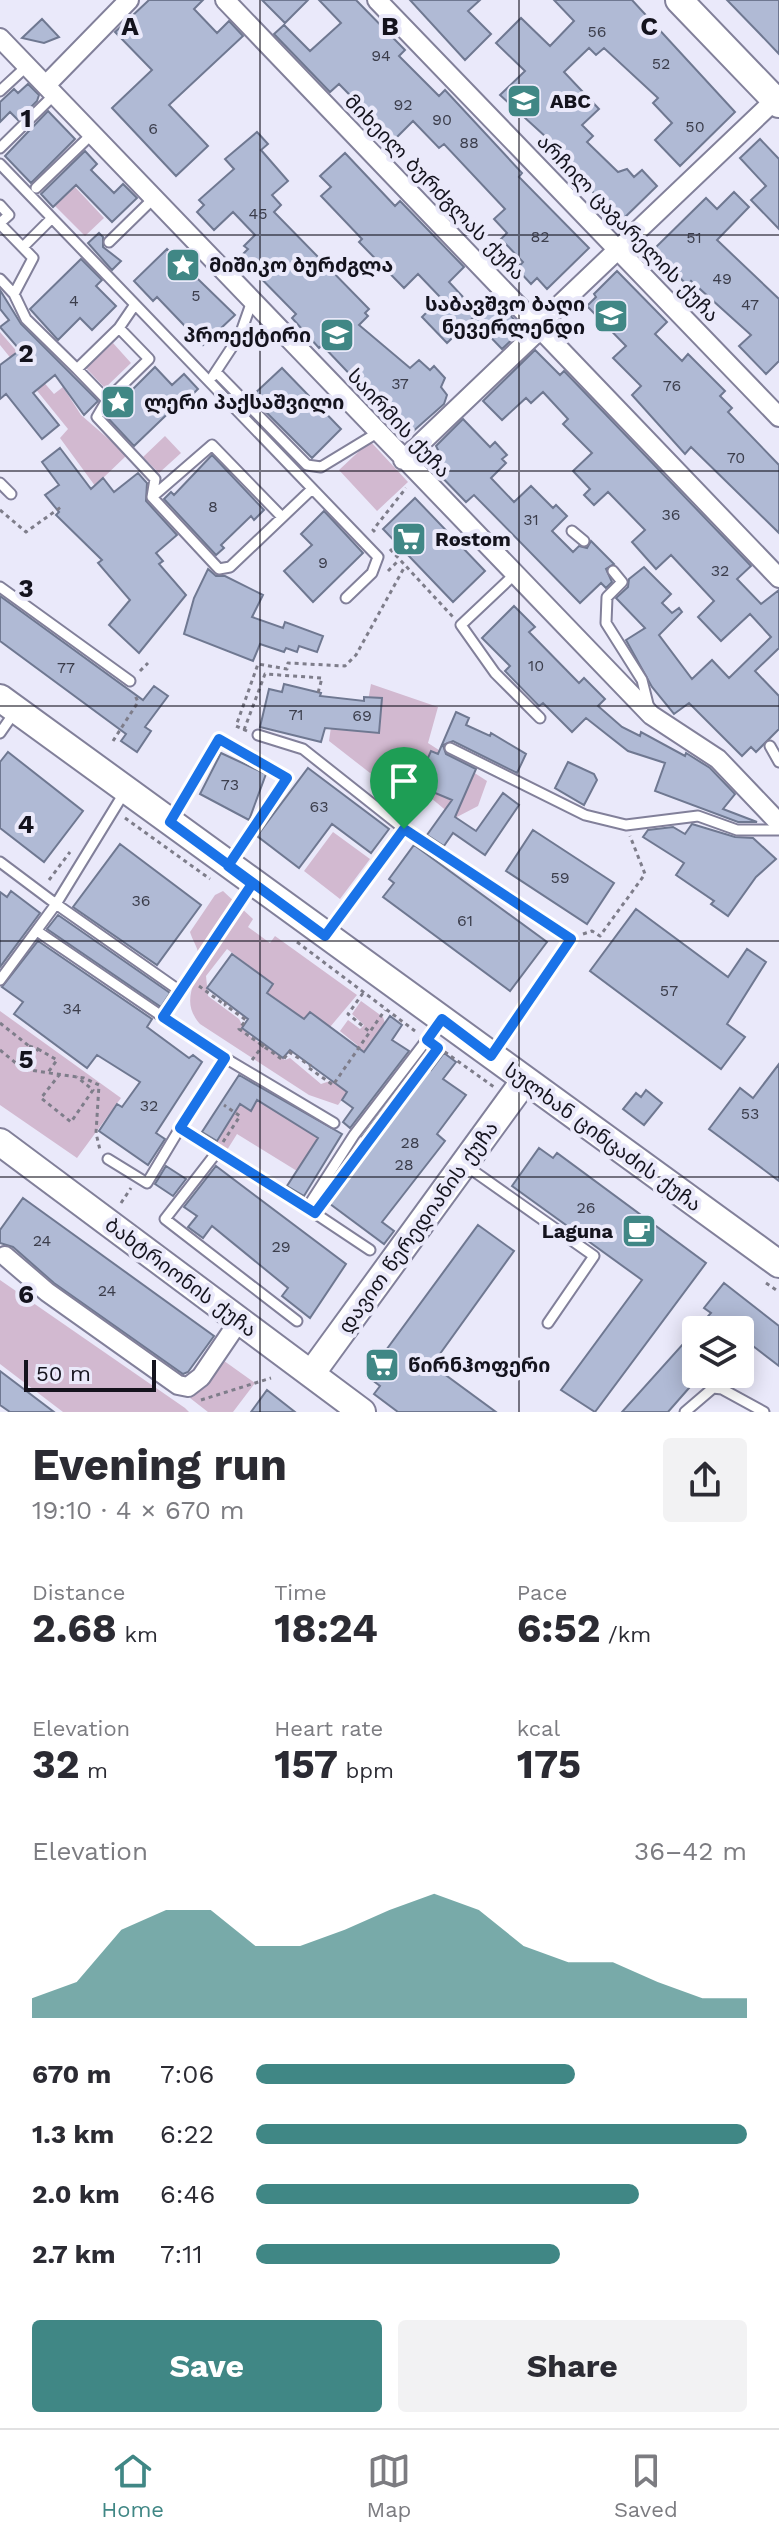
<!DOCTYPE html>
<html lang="en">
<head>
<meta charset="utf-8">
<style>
	:root { --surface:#fff; --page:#f2f2f3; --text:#2b2b33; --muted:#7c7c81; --line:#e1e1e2; --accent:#408785 }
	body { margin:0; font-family:"Work Sans","Noto Sans Georgian",sans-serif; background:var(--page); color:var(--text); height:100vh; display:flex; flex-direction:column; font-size:30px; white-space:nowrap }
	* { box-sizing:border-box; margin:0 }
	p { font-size:26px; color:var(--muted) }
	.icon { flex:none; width:44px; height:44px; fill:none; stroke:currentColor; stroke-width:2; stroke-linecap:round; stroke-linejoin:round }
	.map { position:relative; height:1412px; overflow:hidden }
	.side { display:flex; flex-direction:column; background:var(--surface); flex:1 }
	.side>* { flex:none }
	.buttons { position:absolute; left:682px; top:1316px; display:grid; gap:16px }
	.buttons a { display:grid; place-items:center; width:72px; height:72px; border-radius:8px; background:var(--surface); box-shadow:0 4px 20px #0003; font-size:40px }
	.scale { position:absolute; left:24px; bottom:20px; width:132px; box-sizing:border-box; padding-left:8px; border:4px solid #14131d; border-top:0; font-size:22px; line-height:28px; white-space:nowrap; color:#14131d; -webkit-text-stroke:6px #eae9fa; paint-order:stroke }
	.pin { position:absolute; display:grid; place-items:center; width:68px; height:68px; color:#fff; margin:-82px -34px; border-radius:50% 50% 50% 0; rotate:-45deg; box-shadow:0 0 8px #0007 }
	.pin .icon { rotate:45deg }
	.round { display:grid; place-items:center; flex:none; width:84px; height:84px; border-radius:8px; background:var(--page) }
	.summary { display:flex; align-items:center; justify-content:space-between; height:136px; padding:0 32px }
	h1 { font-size:44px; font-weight:700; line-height:60px }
	.figures { display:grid; grid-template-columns:repeat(3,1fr); gap:12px; height:136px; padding:8px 32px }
	.figures div { display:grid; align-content:center }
	.figures b { font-size:40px; font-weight:700 }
	.figures small { font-size:22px; font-weight:400 }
	.figures p { font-size:22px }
	.chart { height:224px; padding:16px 32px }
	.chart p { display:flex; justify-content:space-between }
	.chart svg { width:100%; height:144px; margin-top:8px; fill:var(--accent); opacity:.7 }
	.cta { display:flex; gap:16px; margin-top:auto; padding:16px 32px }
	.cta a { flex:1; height:92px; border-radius:8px; background:var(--accent); color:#fff; font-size:32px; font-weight:700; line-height:92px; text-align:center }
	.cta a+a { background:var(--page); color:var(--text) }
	ul { padding:0 32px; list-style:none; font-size:26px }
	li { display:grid; grid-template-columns:128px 96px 1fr; align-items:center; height:60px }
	li i { height:20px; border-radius:10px; background:var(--accent) }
	.menu { display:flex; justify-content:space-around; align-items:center; height:112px; border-top:2px solid var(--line); background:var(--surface); font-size:22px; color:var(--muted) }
	.menu a { display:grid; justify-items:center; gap:4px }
	.menu .selected { color:var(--accent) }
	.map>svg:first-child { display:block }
	.green { fill:#d2b9d0 }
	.building { fill:#b0bad5; stroke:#6f7891; stroke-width:2 }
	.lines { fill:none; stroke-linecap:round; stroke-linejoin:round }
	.lane-casing { stroke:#82809a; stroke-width:13 }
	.street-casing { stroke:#82809a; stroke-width:22 }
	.secondary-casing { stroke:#82809a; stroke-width:30 }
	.path { stroke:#7e7d8a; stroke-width:3; stroke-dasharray:4 4; stroke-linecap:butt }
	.lane { stroke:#fff; stroke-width:9 }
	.street { stroke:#fff; stroke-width:18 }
	.secondary { stroke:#fff; stroke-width:26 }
	.route-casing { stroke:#fff; stroke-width:16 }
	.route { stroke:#1a73e8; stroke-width:10 }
	.grid { fill:none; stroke:#14131d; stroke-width:2; stroke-opacity:0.55 }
	.labels { text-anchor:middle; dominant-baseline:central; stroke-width:8; stroke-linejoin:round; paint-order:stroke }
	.number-label { font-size:16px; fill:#3b3d4b }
	.poi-label { font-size:20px; font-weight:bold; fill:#14131d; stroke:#eae9fa; text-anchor:start }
	.street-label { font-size:20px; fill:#14131d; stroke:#eae9fa }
	.grid-label { font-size:26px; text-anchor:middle; font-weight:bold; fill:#14131d; stroke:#eae9fa; stroke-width:8; stroke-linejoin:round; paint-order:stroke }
</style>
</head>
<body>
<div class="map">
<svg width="779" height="1412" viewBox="0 0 779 1412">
	<rect width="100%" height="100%" fill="#eae9fa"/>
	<!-- green -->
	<path class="green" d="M75,187L104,218L85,236L55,206Z
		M0,332L54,394L63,387L81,415L127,455L102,479L146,539L120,520L60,438L68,429L0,345Z
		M113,343L131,363L105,388L86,368Z
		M165,436L181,453L159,473L143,457Z
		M370,441L408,482L377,511L339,470Z
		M371,684L438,707L428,743L487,781L478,806L455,818L407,778L397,794L329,741L331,727L363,729Z
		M333,832L370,859L340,899L304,871Z
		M223,891L253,919L248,927L270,943L275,936L357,995L330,1027L310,1012L304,1019L267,993L273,984L227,949L206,976L208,996L239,1019L247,1034L285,1060L290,1058L321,1084L333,1080L357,1045L340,1031L348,1020L360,1029L364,1025L352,1014L361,1001L383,1017L385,1023L371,1042L380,1048L338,1105L309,1095L200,1024C179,1000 198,984 199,957C199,950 192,939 190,932L215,895Z
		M0,1011L121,1098L77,1158L0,1105Z
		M226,1095L250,1111L257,1100L318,1138L297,1171L237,1134L227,1150L216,1142L230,1120L216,1110Z
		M0,1280L185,1408L189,1412H63L0,1364Z
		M220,1358L255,1383L233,1412H208L190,1398Z"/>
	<!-- building -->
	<path class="building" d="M149,0H203L194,9L217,33L229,21L243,36L169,105L208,146L176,176L112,108L152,70L115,32Z
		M262,0H308L285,23Z
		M319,0H356L405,50L399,56L439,96L445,90L522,173L519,177L589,248L547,289L537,278L531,284L517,269L523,262L501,239L507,233L494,219L505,209L444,144L439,148L413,121L394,140L339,84L330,92L274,34L284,25L310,51L341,23Z
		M410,0H480L468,11L491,34L465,60Z
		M554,0H632L735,112L680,166L655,140L672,123L653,103L658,98L604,48L596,55L589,48L564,72L599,109L582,125L593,136L587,142L618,172L627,169L634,177L642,170L657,186L621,221L554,152L558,148L500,95L525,71L496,43L521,18L550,46L574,21Z
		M727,0H779V54L759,33Z
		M42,19L59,37L44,43L22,38Z
		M28,84L39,95L37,101L18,120L10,112L0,122V102L14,89L18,93Z
		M48,111L75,139L31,183L5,156Z
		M257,132L268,144L261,150L288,181L272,195L281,205L274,212L369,309L365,313L368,316L359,325L410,368L419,360L430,370L434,366L445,378L441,387L447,395L444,404L410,434L387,421L377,409L380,406L322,345L319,348L292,318L296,314L240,257L248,249L244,246L255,235L233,212L214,230L197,212L204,205L199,200L234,169L225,159Z
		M760,139L779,159V229L751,200L766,186L740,158Z
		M85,151L97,164L91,170L114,193L123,184L137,198L112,222L76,185L53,207L41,194Z
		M345,153L395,206L400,201L464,267L449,282L478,313L447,343L422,317L441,298L418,274L404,288L359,242L362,239L321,196L331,187L320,176Z
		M734,192L749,207L717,240L779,299V361L766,374L739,346L751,335L691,281L687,285L653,250L706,198L717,209Z
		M99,233L103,237V247L121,261L112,270L88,243Z
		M167,249L235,315L203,345L157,297L153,301L134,281Z
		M81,259L102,280L96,286L116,306L92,330L80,318L58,340L30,309Z
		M617,271L667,322L655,334L682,361L688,354L725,391L720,396L732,408L728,412L779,465V533L691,447L685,454L632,395L641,386L613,358L626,346L587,306L596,297L594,294Z
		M0,290L21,324L98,401L84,415L55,375L33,393L59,425L42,439L6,394L0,399V365L20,350L0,327L9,320L0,309Z
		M496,300L523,329L502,349L475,321Z
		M535,350L560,375L564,371L751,566L737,579L761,604L779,590V648L755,671L779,696V729L756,752L751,747L742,756L689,703L674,714L652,687L626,640L645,628L616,598L628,587L629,579L644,567L671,594L662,603L672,613L679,608L682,612L659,635L692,679L712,660L729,678L771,637L750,614L721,641L698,617L714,601L671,555L656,569L632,542L645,530L608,492L594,505L584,495L590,489L573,471L592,453L563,424L568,419L543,392L531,403L526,398L502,420L483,401Z
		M155,367L172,385L184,374L198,389L187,400L184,398L134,446L106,416Z
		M282,368L341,429L312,458L251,397Z
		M463,419L490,447L495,442L507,455L502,459L506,463L491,478L514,502L531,486L553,508L556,505L567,516L552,531L573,552L579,546L587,548L591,541L614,564L606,569L612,582L606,588L601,583L580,603L474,495L466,502L432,467L442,458L436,446Z
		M60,448L91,489L103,478L114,492L138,473L147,483L146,501L177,535L156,553L163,561L159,564L186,595L139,653L109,625L130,600L98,563L102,560L56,515L59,512L45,495L59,485L42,462Z
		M212,455L264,510L254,520L251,516L221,545L224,548L216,555L164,499L171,492L174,495Z
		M415,498L485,571L453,602L383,529Z
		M324,511L363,553L313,602L284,571L312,545L301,534Z
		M208,569L216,576H225L263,595L252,617L283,628L285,622L323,636L317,652L299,646L297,652L286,648L284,652L260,644L253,661L184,634L194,598Z
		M0,596L143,700L154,686L168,696L145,727L151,731L137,752L121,741L126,734L0,641Z
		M514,606L535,627L529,632L579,683L584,678L605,699L598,706L622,727L640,736L641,732L685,756L686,753L710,768L735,794L723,809L757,822H738L655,791L665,763L628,751L586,718L572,732L543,703L539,706L505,671L510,666L482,638Z
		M284,684L321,693L320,696L364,701V697L382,698L379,733L325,728L321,742L260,727L269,689L282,692Z
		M456,712L469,718L466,725L490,736L491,733L526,754L517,773L453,741L443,745L446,754L476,769L455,817L476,831L503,793L519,805L485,855L453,833L444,846L427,835L452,800L416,785L431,751L438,754Z
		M8,752L83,811L44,862L0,828V762Z
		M221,753L266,774L249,820L200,794Z
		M568,762L594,774L597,780L584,805L555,788Z
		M308,768L389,829L371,853L332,824L299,868L257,836Z
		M692,824L735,837L753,838L776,859L756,877L728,916L711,904L714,901L676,875L684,863L643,837L648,830L673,827L685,834Z
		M533,830L614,883L587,924L506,871Z
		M120,844L201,905L157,965L73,907Z
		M414,845L547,942L510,991L383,897L394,883L389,879Z
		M11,891L40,913L0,967V892L7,897Z
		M636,909L728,977L747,949L766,962L727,1024L745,1037L721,1069L590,971Z
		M58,915L170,993L161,1007L47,929Z
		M38,941L152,1019L147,1027L189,1058L193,1055L202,1062L156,1133L165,1139L148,1165L99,1131L117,1104L122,1107L140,1082L97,1055L87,1068L14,1014L23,1002L2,987Z
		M232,954L273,984L267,993L304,1019L310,1012L364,1052L390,1016L402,1025L392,1040L409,1051L350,1128L343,1122L353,1108L342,1100L347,1092L290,1050L283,1058L242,1028L248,1019L207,988Z
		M444,1053L456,1062L443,1079L466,1095L437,1134L445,1141L382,1222L394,1231L384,1244L322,1198L346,1161L353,1166L370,1143L362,1137L420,1062L431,1070Z
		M779,1064V1181L709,1129L740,1088L753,1098Z
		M239,1075L342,1134L304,1196L287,1186L318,1138L257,1100L251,1111L240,1104L217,1141L202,1132Z
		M646,1090L662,1103L644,1125L623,1109L636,1093L641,1097Z
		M539,1148L553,1158L557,1153L706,1263L595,1412L561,1390L642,1280L512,1186Z
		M166,1166L186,1179L173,1196L155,1184Z
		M216,1166L346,1264L310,1318L282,1296L288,1288L212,1226L203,1238L188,1227L197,1216L184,1207Z
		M23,1198L214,1336L188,1372L183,1374L54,1283L13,1247L0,1243V1230Z
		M478,1225L514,1251L432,1365L496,1412H398L374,1394L380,1386L367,1376Z
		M724,1283L779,1326V1366L740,1336V1330H696V1380L668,1412H622L711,1313L704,1308Z
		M0,1371L54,1412H10L0,1405Z
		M267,1390L295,1412H251Z"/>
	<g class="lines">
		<!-- lane casing -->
		<g class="lane-casing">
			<path id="lane" d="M0,91L27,66
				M0,148L55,94
				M0,164L378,557L372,573L346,598
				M36,188L93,133
				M0,205L9,215L0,223
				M0,224L33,258L14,294L0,279
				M109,242L155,197
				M23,247L50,220
				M14,294L26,319L77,369
				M119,328L149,359L107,400L77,369L119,328L134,306
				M216,372L307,465L321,467L377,433
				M213,376L240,335L252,301
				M107,400L97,417L155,479L152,497
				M0,483L11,494
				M152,497L219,569L230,567L312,489
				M152,497L212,445L282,517
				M572,531L584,541
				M613,571L622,582L607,597L606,623L642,680L649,708
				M514,575L461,625L495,673L540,718
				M0,587L130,681
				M0,733L14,713
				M258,735L303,749L404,829L327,933
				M770,746L779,762
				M450,748L585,815L626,825L698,816L737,830H779
				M172,819L219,739L287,778L231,862
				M404,829L571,939L492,1054
				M0,862L56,904L124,793
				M251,885L163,1017L225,1058L180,1128L307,1208
				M37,931L163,1017
				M0,980L56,904L180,991
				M225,1058L334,1123
				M217,1152L165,1219L297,1321
				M108,1159L147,1183L180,1128
				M465,1165L594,1256L548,1323
				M370,1250L307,1208L354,1135L442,1020
				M685,1412L713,1388L722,1389L764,1412"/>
		</g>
		<!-- street casing -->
		<g class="street-casing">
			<path id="street" d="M225,0L779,578
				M377,0L779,417
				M0,38L651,715L718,759L779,823
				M46,85L129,0
				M403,460L534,335L548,316L775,100
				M5,1256L47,1292L178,1385L188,1387L201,1377L239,1321"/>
		</g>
		<!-- secondary casing -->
		<g class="secondary-casing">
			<path id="secondary" d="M679,0L779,104
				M0,698L779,1264
				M0,1142L362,1412
				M311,1374L525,1080"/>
		</g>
		<!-- path -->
		<path class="path" d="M0,510L26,532L61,507
			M375,532L373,530L406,488
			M390,549L453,617
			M388,571L399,560
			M140,671L148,663
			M244,730L265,674L322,678L318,693
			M247,731L236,726L258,664L287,669L288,663L345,666L356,655L405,566
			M113,741L138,702L134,693
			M125,818L210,879
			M49,880L70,852
			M583,934L592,931L600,936L645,874L630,836
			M297,942L415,1031
			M199,986L225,1005
			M363,993L348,1014L370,1032
			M226,1002L225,1005L246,1020L239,1029L283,1060L289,1052L311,1066
			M0,1023L29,1046L25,1051L32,1057L23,1069
			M29,1046L38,1049L33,1056
			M438,1047L494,1087
			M38,1049L57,1060L47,1074
			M0,1050L23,1069L84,1078L99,1085L96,1133L100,1150
			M252,1060L264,1044
			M309,1068L333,1085L385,1010
			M60,1074L41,1098L71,1122L93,1090L77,1077
			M223,1142L240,1116L224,1105
			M362,1149L382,1123
			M121,1203L131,1188
			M766,1283L779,1292
			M201,1400L271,1378"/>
		<!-- lane -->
		<use href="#lane" class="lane"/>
		<!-- street -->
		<use href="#street" class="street"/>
		<!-- secondary -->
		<use href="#secondary" class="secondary"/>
	</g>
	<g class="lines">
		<!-- route casing -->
		<g class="route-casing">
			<path id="route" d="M404,829L325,936C273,898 221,860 170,822L219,739L287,778L228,866L252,884L163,1017L225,1058L180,1128L315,1213L438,1048L427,1040L442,1019L491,1056L571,939L404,829"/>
		</g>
		<!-- route -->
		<use href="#route" class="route"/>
	</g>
	<!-- grid -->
	<path class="grid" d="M260,0V1412M519,0V1412M0,235H779M0,471H779M0,706H779M0,941H779M0,1177H779"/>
	<!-- icons -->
	<defs>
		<g id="school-square" transform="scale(1.8)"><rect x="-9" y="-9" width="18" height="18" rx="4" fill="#408785" stroke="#eae9fa"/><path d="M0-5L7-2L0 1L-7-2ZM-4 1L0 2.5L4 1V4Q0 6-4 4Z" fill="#fff"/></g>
		<g id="sight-square" transform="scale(1.8)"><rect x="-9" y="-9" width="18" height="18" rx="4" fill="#408785" stroke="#eae9fa"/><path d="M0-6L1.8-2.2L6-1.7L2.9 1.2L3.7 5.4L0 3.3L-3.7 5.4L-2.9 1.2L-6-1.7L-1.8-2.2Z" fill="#fff"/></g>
		<g id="supermarket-square" transform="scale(1.8)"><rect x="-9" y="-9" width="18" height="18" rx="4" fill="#408785" stroke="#eae9fa"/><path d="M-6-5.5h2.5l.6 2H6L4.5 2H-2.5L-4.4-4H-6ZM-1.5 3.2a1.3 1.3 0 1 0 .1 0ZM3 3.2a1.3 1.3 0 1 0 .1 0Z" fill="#fff"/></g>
		<g id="cafe-square" transform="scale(1.8)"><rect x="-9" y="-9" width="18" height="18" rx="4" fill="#408785" stroke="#eae9fa"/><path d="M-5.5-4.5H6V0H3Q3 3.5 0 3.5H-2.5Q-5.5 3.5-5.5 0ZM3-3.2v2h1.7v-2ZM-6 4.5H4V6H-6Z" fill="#fff"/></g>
	</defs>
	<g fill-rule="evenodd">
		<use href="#school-square" x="524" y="101"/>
		<use href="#sight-square" x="183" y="265"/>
		<use href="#school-square" x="611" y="316"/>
		<use href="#school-square" x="337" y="335"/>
		<use href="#sight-square" x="118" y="402"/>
		<use href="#supermarket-square" x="409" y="539"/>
		<use href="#cafe-square" x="639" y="1231"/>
		<use href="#supermarket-square" x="382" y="1365"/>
	</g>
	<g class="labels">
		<!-- number labels -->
		<g class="number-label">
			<text x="597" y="31">56</text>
			<text x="381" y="55">94</text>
			<text x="661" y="63">52</text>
			<text x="403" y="104">92</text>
			<text x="442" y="119">90</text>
			<text x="695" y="126">50</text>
			<text x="153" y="128">6</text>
			<text x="469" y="142">88</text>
			<text x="258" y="213">45</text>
			<text x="540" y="236">82</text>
			<text x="694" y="237">51</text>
			<text x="722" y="278">49</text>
			<text x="196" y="295">5</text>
			<text x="74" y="300">4</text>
			<text x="750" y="304">47</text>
			<text x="400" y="383">37</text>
			<text x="672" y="385">76</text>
			<text x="736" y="457">70</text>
			<text x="213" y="506">8</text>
			<text x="671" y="514">36</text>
			<text x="531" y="519">31</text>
			<text x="323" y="562">9</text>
			<text x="720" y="570">32</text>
			<text x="536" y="665">10</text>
			<text x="66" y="667">77</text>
			<text x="296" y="714">71</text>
			<text x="362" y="715">69</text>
			<text x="230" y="784">73</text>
			<text x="319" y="806">63</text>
			<text x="560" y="877">59</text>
			<text x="141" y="900">36</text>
			<text x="465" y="920">61</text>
			<text x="669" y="990">57</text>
			<text x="72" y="1008">34</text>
			<text x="149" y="1105">32</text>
			<text x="750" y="1113">53</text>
			<text x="410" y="1142">28</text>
			<text x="404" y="1164">28</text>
			<text x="586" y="1207">26</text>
			<text x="42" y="1240">24</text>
			<text x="281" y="1246">29</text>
			<text x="107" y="1290">24</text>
		</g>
		<!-- poi labels -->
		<g class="poi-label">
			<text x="550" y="101">ABC</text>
			<text x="209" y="265">მიშიკო ბურძგლა</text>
			<text x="585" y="304" text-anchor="end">საბავშვო ბაღი<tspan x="585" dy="23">ნევერლენდი</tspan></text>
			<text x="311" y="335" text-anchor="end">პროექტირი</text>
			<text x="144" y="402">ლერი პაქსაშვილი</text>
			<text x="435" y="539">Rostom</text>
			<text x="613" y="1231" text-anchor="end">Laguna</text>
			<text x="408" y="1365">წირნჰოფერი</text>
		</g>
		<!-- street labels -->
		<g class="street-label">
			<text transform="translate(435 187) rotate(46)">მიხეილ ბურძგლას ქუჩა</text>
			<text transform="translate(628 228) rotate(46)">არჩილ ცაგარელის ქუჩა</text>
			<text transform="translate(399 423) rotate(47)">საირმის ქუჩა</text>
			<text transform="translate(603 1137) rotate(36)">სულხან ცინცაძის ქუჩა</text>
			<text transform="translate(418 1227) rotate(-54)">დავით წერედიანის ქუჩა</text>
			<text transform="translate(181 1277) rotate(37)">ბახტრიონის ქუჩა</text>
		</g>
	</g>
	<g class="grid-label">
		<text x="130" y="35">A</text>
		<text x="390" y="35">B</text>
		<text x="649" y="35">C</text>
		<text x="26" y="127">1</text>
		<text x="26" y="362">2</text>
		<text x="26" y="597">3</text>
		<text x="26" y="833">4</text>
		<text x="26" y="1068">5</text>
		<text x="26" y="1303">6</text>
	</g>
</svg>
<div class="buttons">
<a><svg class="icon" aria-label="layers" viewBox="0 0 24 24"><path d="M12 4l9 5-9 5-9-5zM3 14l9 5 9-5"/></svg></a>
</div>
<div class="scale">50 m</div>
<div class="pin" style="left:404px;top:829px;background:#1e9e55"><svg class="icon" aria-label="arrive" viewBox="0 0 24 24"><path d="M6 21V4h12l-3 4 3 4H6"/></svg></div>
</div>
<section class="side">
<div class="summary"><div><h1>Evening run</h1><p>19:10 · 4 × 670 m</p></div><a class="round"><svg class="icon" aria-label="share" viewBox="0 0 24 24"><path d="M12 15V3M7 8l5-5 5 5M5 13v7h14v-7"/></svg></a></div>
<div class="figures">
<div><p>Distance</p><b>2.68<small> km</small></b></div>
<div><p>Time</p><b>18:24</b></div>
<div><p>Pace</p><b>6:52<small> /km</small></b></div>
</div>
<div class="figures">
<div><p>Elevation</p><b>32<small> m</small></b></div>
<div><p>Heart rate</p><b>157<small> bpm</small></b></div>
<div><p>kcal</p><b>175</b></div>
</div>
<div class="chart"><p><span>Elevation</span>36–42 m</p>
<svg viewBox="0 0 160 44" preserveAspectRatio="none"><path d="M0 44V38L10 33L20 17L30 11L40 11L50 22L60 22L70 17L80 11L90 6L100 11L110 22L120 27L130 27L140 33L150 38L160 38V44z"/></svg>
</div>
<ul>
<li><b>670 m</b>7:06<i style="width:65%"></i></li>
<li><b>1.3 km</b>6:22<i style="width:100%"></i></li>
<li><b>2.0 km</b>6:46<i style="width:78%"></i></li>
<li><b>2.7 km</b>7:11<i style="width:62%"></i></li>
</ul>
<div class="cta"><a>Save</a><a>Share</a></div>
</section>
<nav class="menu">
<a class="selected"><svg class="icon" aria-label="home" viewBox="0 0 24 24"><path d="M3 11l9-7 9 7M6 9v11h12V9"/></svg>Home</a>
<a><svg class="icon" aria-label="map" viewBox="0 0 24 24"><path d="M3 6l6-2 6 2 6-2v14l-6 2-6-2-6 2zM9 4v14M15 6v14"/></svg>Map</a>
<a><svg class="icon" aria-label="saved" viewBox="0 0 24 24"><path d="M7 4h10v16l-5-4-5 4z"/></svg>Saved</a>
</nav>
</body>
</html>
